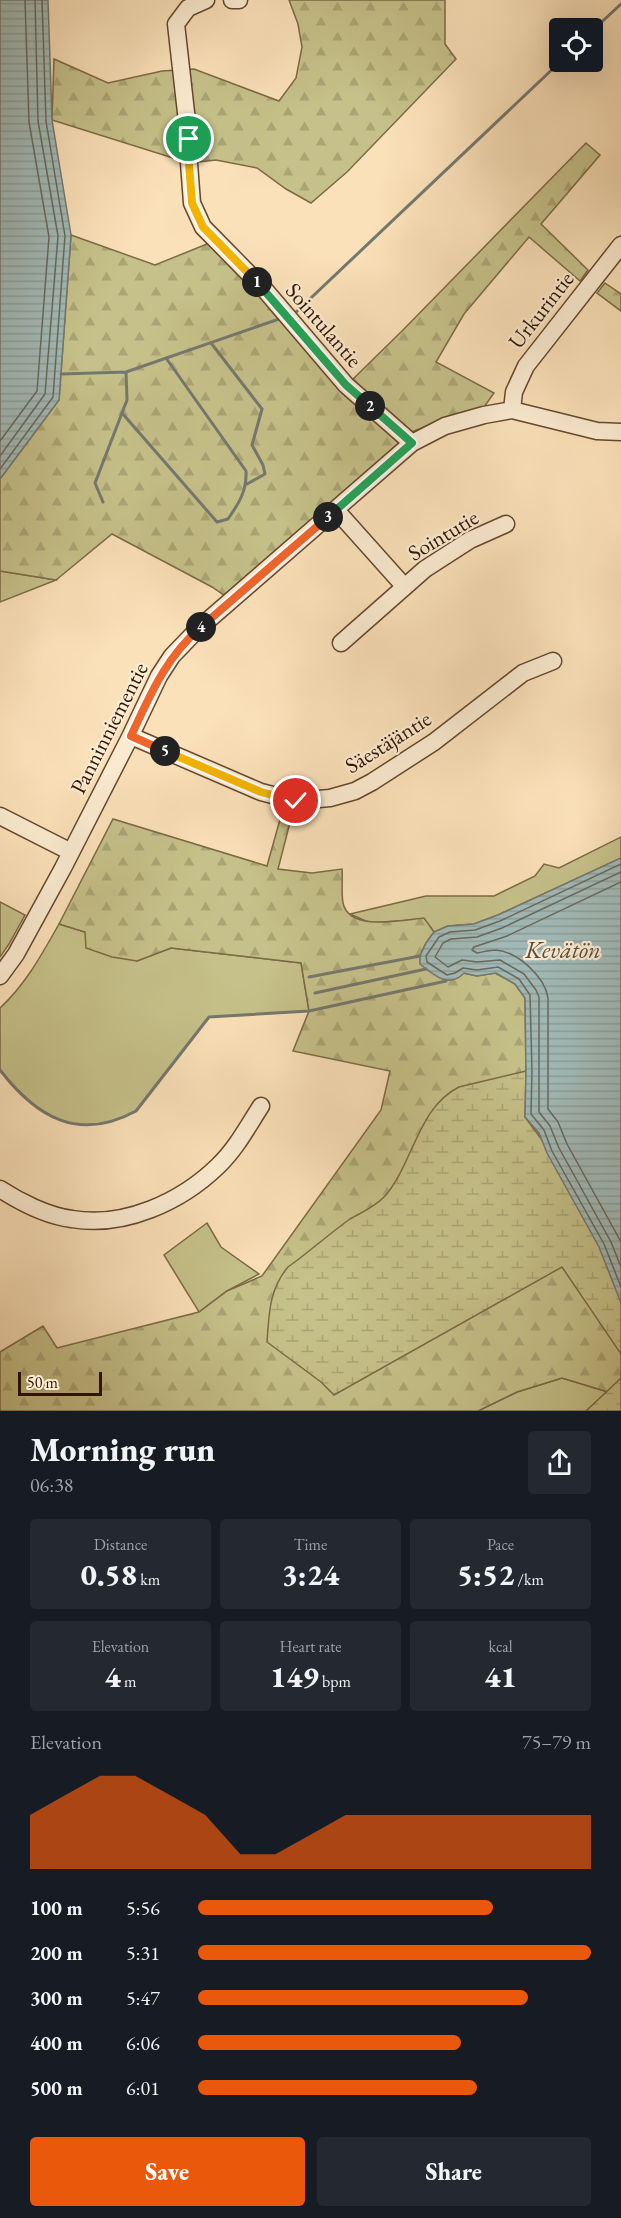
<!DOCTYPE html>
<html lang="en">
<head>
<meta charset="utf-8">
<style>
	:root { --surface:#171b24; --page:#242831; --text:#f1f3f6; --muted:#9ea1a6; --accent:#ea580c }
	body { margin:0; font-family:"EB Garamond",serif; background:var(--page); color:var(--text); height:100vh; display:flex; flex-direction:column; font-size:22px; white-space:nowrap }
	* { box-sizing:border-box; margin:0 }
	p { font-size:20px; color:var(--muted) }
	.icon { flex:none; width:33px; height:33px; fill:none; stroke:currentColor; stroke-width:2; stroke-linecap:round; stroke-linejoin:round }
	.map { position:relative; height:1411px; overflow:hidden }
	.side { display:flex; flex-direction:column; background:var(--surface); flex:1 }
	.side>* { flex:none }
	.controls { position:absolute; left:549px; top:18px; display:grid; gap:12px }
	.controls a { display:grid; place-items:center; width:54px; height:54px; border-radius:6px; background:var(--surface); box-shadow:0 6px 24px #0002; font-size:30px }
	.scale { position:absolute; left:18px; bottom:15px; width:84px; box-sizing:border-box; padding-left:6px; border:3px solid #311400; border-top:0; font-size:16px; line-height:21px; white-space:nowrap; color:#311400; -webkit-text-stroke:4px #fcecd2; paint-order:stroke }
	.pin { position:absolute; display:grid; place-items:center; width:51px; height:51px; color:#fff; margin:-26px; border:3px solid #fff; border-radius:50%; box-shadow:0 2px 6px #0007 }
	.km { position:absolute; width:30px; height:30px; margin:-15px; border-radius:50%; background:#222; color:#fff; font-size:16px; line-height:30px; text-align:center }
	.round { display:grid; place-items:center; flex:none; width:63px; height:63px; border-radius:6px; background:var(--page) }
	.head { display:flex; align-items:center; justify-content:space-between; height:102px; padding:0 30px }
	h1 { font-size:33px; font-weight:800; line-height:45px }
	.stats { display:grid; grid-template-columns:repeat(3,1fr); gap:9px; height:102px; padding:6px 30px }
	.stats div { display:grid; align-content:center; border-radius:6px; background:var(--page); text-align:center }
	.stats b { font-size:30px; font-weight:800 }
	.stats small { font-size:16px; font-weight:400 }
	.stats p { font-size:16px }
	.chart { height:168px; padding:12px 30px }
	.chart p { display:flex; justify-content:space-between }
	.chart svg { width:100%; height:108px; margin-top:6px; fill:var(--accent); opacity:.7 }
	.button { display:flex; gap:12px; margin-top:auto; padding:12px 30px }
	.button a { flex:1; height:69px; border-radius:6px; background:var(--accent); color:#fff; font-size:24px; font-weight:800; line-height:69px; text-align:center }
	.button a+a { background:var(--page); color:var(--text) }
	ul { padding:0 30px; list-style:none; font-size:20px }
	li { display:grid; grid-template-columns:96px 72px 1fr; align-items:center; height:45px }
	li i { height:15px; border-radius:8px; background:var(--accent) }
	.map>svg:first-child { display:block }
	.green { fill:#c6c18a; stroke:#7c6a45; stroke-width:1.5 }
	.forest { fill:url(#forest-firs); stroke:#7c6a45; stroke-width:1.5 }
	.wetland { fill:url(#wetland-marsh); stroke:#7c6a45; stroke-width:1.5 }
	.water { fill:url(#water-rules); stroke:#75786f; stroke-width:1.5 }
	.lines { fill:none; stroke-linecap:round; stroke-linejoin:round }
	.shore { stroke:#6a685c; stroke-width:1.5 }
	.stream { stroke:#75786f; stroke-width:3 }
	.minor-casing { stroke:#64472e; stroke-width:19 }
	.minor { stroke:#fcecd2; stroke-width:16 }
	.split-1-casing { stroke:#fff; stroke-width:12 }
	.split-2-casing { stroke:#fff; stroke-width:12 }
	.split-3-casing { stroke:#fff; stroke-width:12 }
	.split-4-casing { stroke:#fff; stroke-width:12 }
	.split-5-casing { stroke:#fff; stroke-width:12 }
	.split-6-casing { stroke:#fff; stroke-width:12 }
	.split-1 { stroke:#f5b400; stroke-width:8 }
	.split-2 { stroke:#22a559; stroke-width:8 }
	.split-3 { stroke:#22a559; stroke-width:8 }
	.split-4 { stroke:#f0652b; stroke-width:8 }
	.split-5 { stroke:#f0652b; stroke-width:8 }
	.split-6 { stroke:#f5b400; stroke-width:8 }
	.labels { text-anchor:middle; dominant-baseline:central; stroke-width:4.5; stroke-linejoin:round; paint-order:stroke }
	.street-label { font-size:22px; fill:#311400; stroke:#fcecd2 }
	.water-label { font-size:24px; font-style:italic; fill:#594e41; stroke:#fcecd2 }
</style>
</head>
<body>
<div class="map">
<svg width="621" height="1411" viewBox="0 0 621 1411">
	<defs>
		<pattern id="forest-firs" width="22" height="20" patternUnits="userSpaceOnUse" patternTransform="scale(1.5)"><rect width="22" height="20" fill="#c6c18a"/><path d="M5 1l3.5 6h-7zM16 11l3.5 6h-7z" fill="#aba575"/></pattern>
		<pattern id="wetland-marsh" width="20" height="14" patternUnits="userSpaceOnUse" patternTransform="scale(1.5)"><rect width="20" height="14" fill="#c6c18a"/><path d="M1 5h8M5 5V1M11 12h8M15 12V8" fill="none" stroke="#aba575"/></pattern>
		<pattern id="water-rules" width="6" height="5" patternUnits="userSpaceOnUse" patternTransform="scale(1.5)"><rect width="6" height="5" fill="#a2bbb9"/><path d="M0 2.5h6" fill="none" stroke="#8ca09d"/></pattern>
	</defs>
	<rect width="100%" height="100%" fill="#fbe1b9"/>
	<filter id="stains"><feTurbulence type="fractalNoise" baseFrequency=".00333" numOctaves="4"/><feColorMatrix values="0 0 0 0 .2 0 0 0 0 .09 0 0 0 0 .02 0 0 0 .5 -.17"/></filter>
	<radialGradient id="worn" r=".72"><stop offset=".6" stop-color="#630" stop-opacity="0"/><stop offset="1" stop-color="#630" stop-opacity=".3"/></radialGradient>
	<!-- green -->
	<path class="green" d="M0,571L56,580L0,602Z
		M621,837V858L498,915L474,924L448,926L434,932L424,919L370,923L350,914L426,896H494L535,876L544,864L559,868Z
		M0,902L25,915L9,944L0,957Z
		M59,924L85,932L137,961L171,948L301,963L309,1011L209,1017L136,1111C79,1142 37,1118 0,1070V1008C26,984 42,954 59,924Z
		M207,1223L221,1247L259,1274L227,1291L199,1312L164,1255Z
		M562,1378L608,1392L586,1411H478L517,1392Z"/>
	<!-- forest -->
	<path class="forest" d="M289,0H445V44L456,59L347,172L311,203L286,189L257,168L216,160L189,163L52,120L54,59L108,83L162,71L194,69L279,101L296,78L302,47L298,24Z
		M586,143L600,155L541,224L588,270L580,281L529,237L464,314L436,362L494,393L484,407L453,416L409,433L351,381L402,331Z
		M71,235L155,265L217,240L412,443L231,600L212,587L112,534L56,580L0,571V479L59,400Z
		M605,283L621,294V311L597,293Z
		M284,805L294,807L278,869L312,873L342,869C343,880 341,892 343,903C349,932 403,920 424,918L434,932C426,942 420,951 420,964L477,976L495,973L515,984L525,998L526,1071L525,1117L539,1133L621,1303V1394L618,1395L562,1378L517,1392L478,1411H1L0,1409V1352L43,1326L57,1348L199,1312L227,1291L262,1276L381,1110L390,1071L293,1051L309,1011L301,963L171,948L137,961L112,957L86,948L85,932L59,924L113,819L267,866Z"/>
	<!-- wetland -->
	<path class="wetland" d="M526,1071L525,1117L621,1247V1354L562,1267L334,1395L321,1382L267,1342C269,1315 269,1289 288,1267C309,1252 329,1234 350,1219C362,1212 375,1207 385,1196C413,1164 418,1107 459,1087Z
		M621,1378V1411H586Z"/>
	<!-- water -->
	<path class="water" d="M0,0H48L52,120L71,235L59,400L0,479Z
		M621,858V1303L599,1247L547,1153L539,1133L525,1117L526,1071L525,998L515,984L496,973L477,976L464,973C449,989 434,975 420,964V956L426,943L434,932L448,926L474,924L498,915Z"/>
	<g class="lines">
		<!-- shore -->
		<path class="shore" d="M0,441L37,391L49,237L29,122L25,0
			M0,456L45,394L58,236L38,121L35,0
			M0,469L53,397L65,236L46,121L42,0
			M621,864L500,921L475,930L450,932L439,937L426,956L427,962L447,975L455,973L463,968L477,970L498,967L519,979L530,995L532,1071L531,1114L544,1130L552,1151L604,1244L621,1287
			M621,872L502,928L477,937L451,939L443,943L435,957L448,967L462,960L477,962L500,960L524,974L536,990L539,997V1112L550,1126L559,1148L611,1242L621,1267
			M621,882L507,936L474,947L472,950L477,953C483,952 490,950 496,950C518,952 545,977 548,998V1109L558,1122L567,1144L621,1242"/>
		<!-- stream -->
		<path class="stream" d="M592,31L621,4
			M294,314L560,62
			M211,343L262,409L252,445L263,465L265,474L247,484
			M61,374L126,372L282,318
			M122,413L217,522L228,519C239,503 247,491 246,471L166,358
			M103,502L95,483L127,400L126,372
			M309,977L420,956
			M315,993L426,969
			M0,1070C37,1118 79,1142 136,1111L209,1017L309,1011L446,981"/>
		<!-- minor casing -->
		<g class="minor-casing">
			<path id="minor" d="M206,0L188,8L176,24L189,139V163L192,203L203,227L265,290L346,385L412,443
				M232,0H239
				M512,410L514,392L526,366L621,245
				M336,510L404,586
				M341,643L425,569L470,540L506,524
				M131,736L261,792L296,801L330,798L355,791L372,782L434,742L523,673L553,661
				M0,816L71,852
				M0,976L16,954L63,868L129,739L159,676L172,656L198,629L412,443L445,426L484,415L512,410L597,431L621,432
				M0,1189C20,1202 48,1216 72,1219C124,1228 181,1202 218,1166C236,1149 248,1126 261,1106"/>
		</g>
		<!-- minor -->
		<use href="#minor" class="minor"/>
	</g>
	<g class="lines">
		<!-- split-1 casing -->
		<g class="split-1-casing">
			<path id="split-1" d="M189,139V163L192,203L203,227L257,282"/>
		</g>
		<!-- split-2 casing -->
		<g class="split-2-casing">
			<path id="split-2" d="M257,282L346,385L370,406"/>
		</g>
		<!-- split-3 casing -->
		<g class="split-3-casing">
			<path id="split-3" d="M328,517L412,443L370,406"/>
		</g>
		<!-- split-4 casing -->
		<g class="split-4-casing">
			<path id="split-4" d="M201,627L328,517"/>
		</g>
		<!-- split-5 casing -->
		<g class="split-5-casing">
			<path id="split-5" d="M165,751L131,736C150,695 166,657 201,627"/>
		</g>
		<!-- split-6 casing -->
		<g class="split-6-casing">
			<path id="split-6" d="M165,751L261,792L296,801"/>
		</g>
		<!-- split-1 -->
		<use href="#split-1" class="split-1"/>
		<!-- split-2 -->
		<use href="#split-2" class="split-2"/>
		<!-- split-3 -->
		<use href="#split-3" class="split-3"/>
		<!-- split-4 -->
		<use href="#split-4" class="split-4"/>
		<!-- split-5 -->
		<use href="#split-5" class="split-5"/>
		<!-- split-6 -->
		<use href="#split-6" class="split-6"/>
	</g>
	<g class="labels">
		<!-- street labels -->
		<g class="street-label">
			<text transform="translate(541 310) rotate(-52)">Urkurintie</text>
			<text transform="translate(324 325) rotate(49)">Sointulantie</text>
			<text transform="translate(443 535) rotate(-31)">Sointutie</text>
			<text transform="translate(109 728) rotate(-63)">Panninniementie</text>
			<text transform="translate(388 742) rotate(-32)">Säestäjäntie</text>
		</g>
		<!-- water labels -->
		<g class="water-label">
			<text x="563" y="949">Kevätön</text>
		</g>
	</g>
	<rect width="100%" height="100%" filter="url(#stains)"/>
	<rect width="100%" height="100%" fill="url(#worn)"/>
</svg>
<div class="controls">
<a><svg class="icon" aria-label="locate" viewBox="0 0 24 24"><circle cx="12" cy="12" r="6"/><path d="M12 2v4M12 18v4M2 12h4M18 12h4"/></svg></a>
</div>
<div class="scale">50 m</div>
<div class="pin" style="left:189px;top:139px;background:#1e9e55"><svg class="icon" aria-label="arrive" viewBox="0 0 24 24"><path d="M6 21V4h12l-3 4 3 4H6"/></svg></div>
<div class="pin" style="left:296px;top:801px;background:#d93025"><svg class="icon" aria-label="check" viewBox="0 0 24 24"><path d="M5 12l5 5 9-10"/></svg></div>
<b class="km" style="left:257px;top:282px">1</b>
<b class="km" style="left:370px;top:406px">2</b>
<b class="km" style="left:328px;top:517px">3</b>
<b class="km" style="left:201px;top:627px">4</b>
<b class="km" style="left:165px;top:751px">5</b>
</div>
<section class="side">
<div class="head"><div><h1>Morning run</h1><p>06:38</p></div><a class="round"><svg class="icon" aria-label="share" viewBox="0 0 24 24"><path d="M12 15V3M7 8l5-5 5 5M5 13v7h14v-7"/></svg></a></div>
<div class="stats">
<div><p>Distance</p><b>0.58<small> km</small></b></div>
<div><p>Time</p><b>3:24</b></div>
<div><p>Pace</p><b>5:52<small> /km</small></b></div>
</div>
<div class="stats">
<div><p>Elevation</p><b>4<small> m</small></b></div>
<div><p>Heart rate</p><b>149<small> bpm</small></b></div>
<div><p>kcal</p><b>41</b></div>
</div>
<div class="chart"><p><span>Elevation</span>75–79 m</p>
<svg viewBox="0 0 160 44" preserveAspectRatio="none"><path d="M0 44V22L10 14L20 6L30 6L40 14L50 22L60 38L70 38L80 30L90 22L100 22L110 22L120 22L130 22L140 22L150 22L160 22V44z"/></svg>
</div>
<ul>
<li><b>100 m</b>5:56<i style="width:75%"></i></li>
<li><b>200 m</b>5:31<i style="width:100%"></i></li>
<li><b>300 m</b>5:47<i style="width:84%"></i></li>
<li><b>400 m</b>6:06<i style="width:67%"></i></li>
<li><b>500 m</b>6:01<i style="width:71%"></i></li>
</ul>
<div class="button"><a>Save</a><a>Share</a></div>
</section>
</body>
</html>
